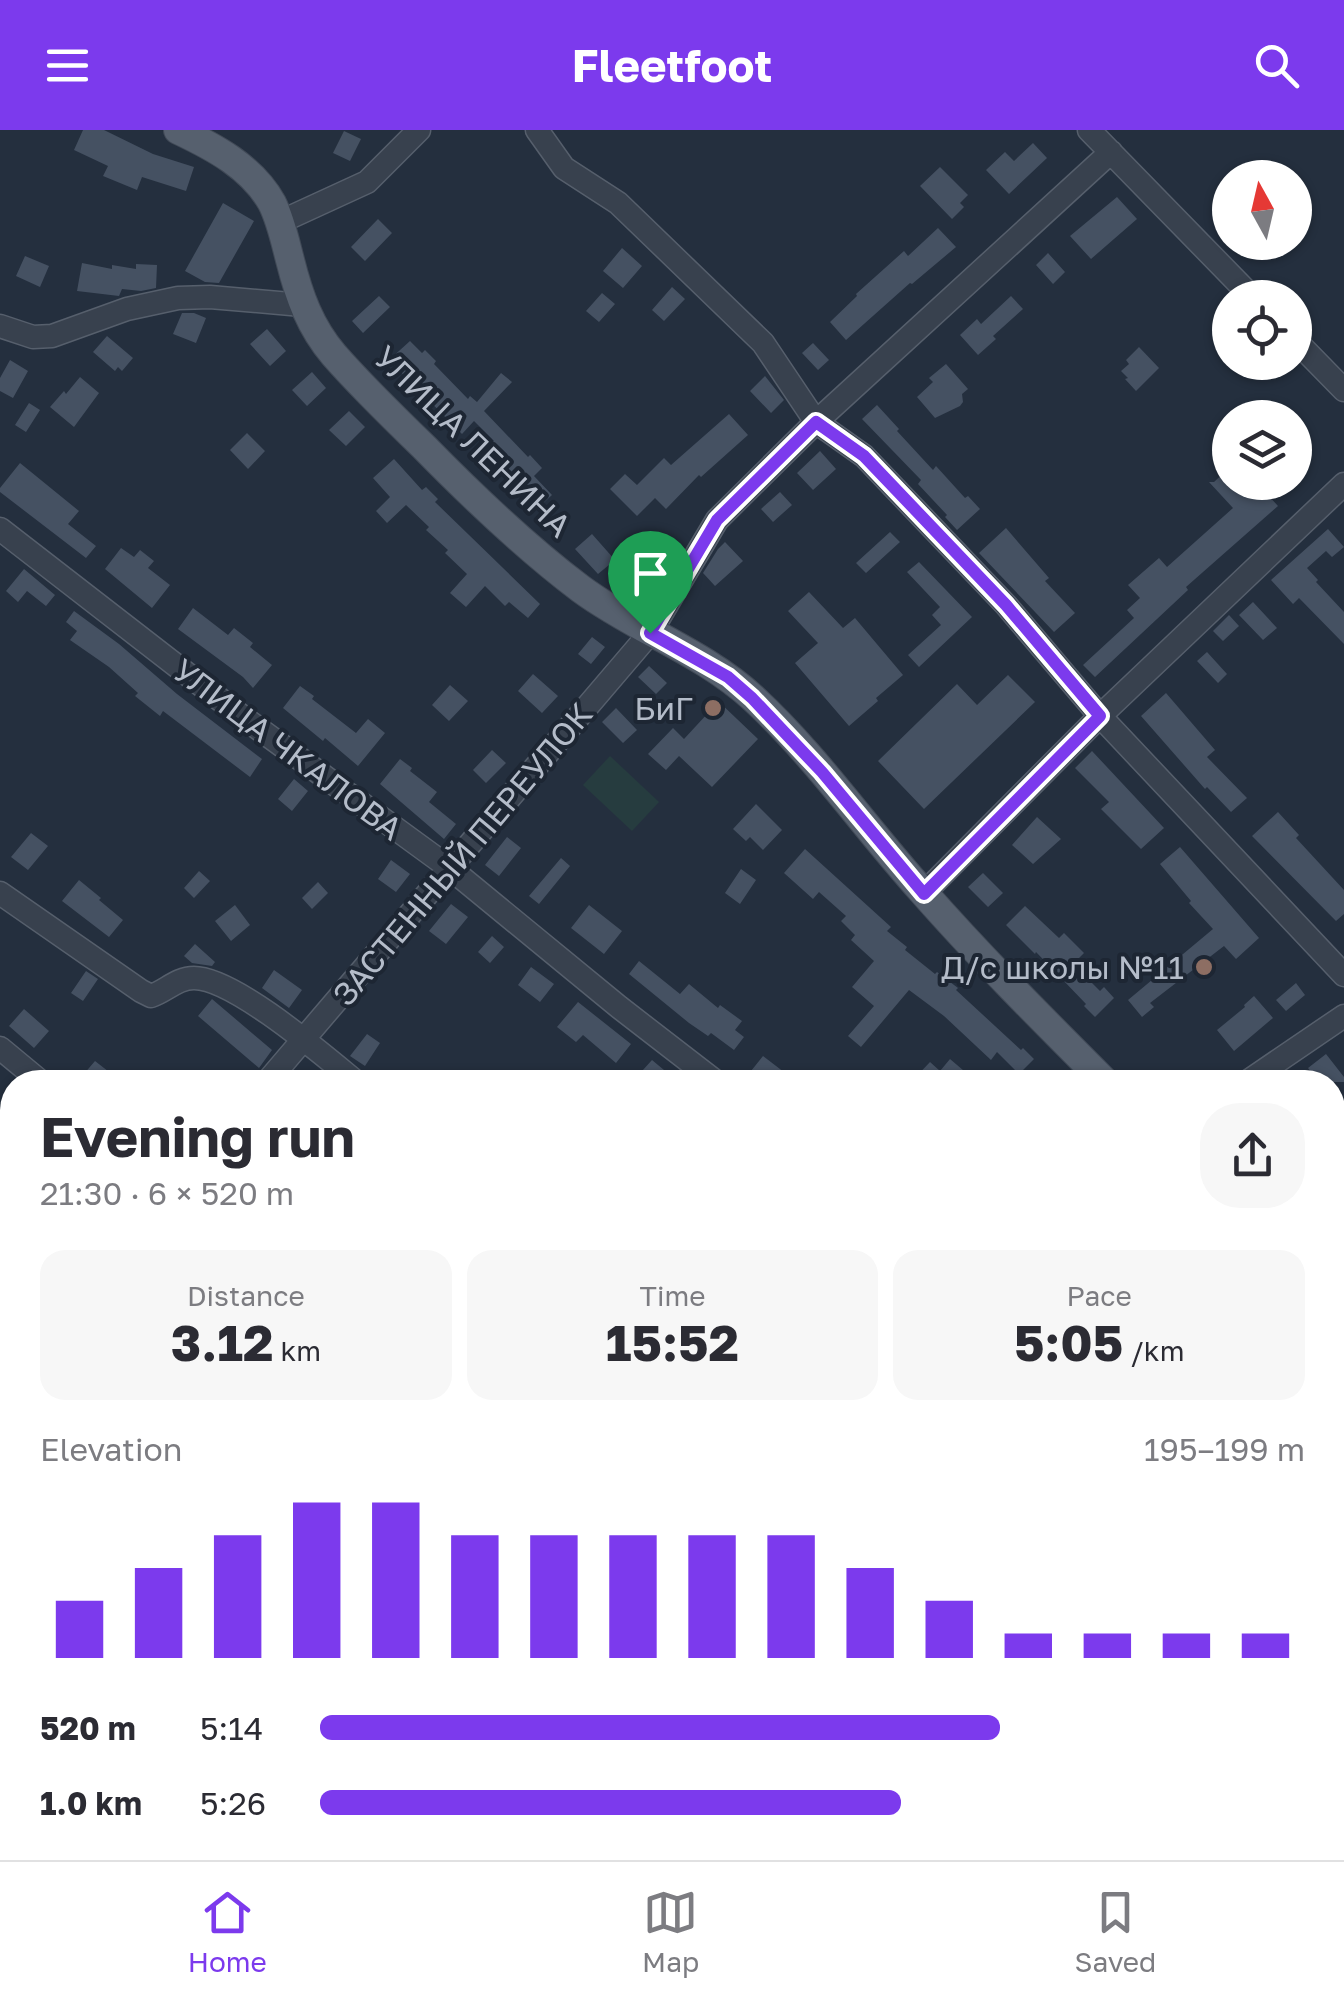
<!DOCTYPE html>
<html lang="en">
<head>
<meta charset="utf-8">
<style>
	:root { --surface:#fff; --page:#f7f7f7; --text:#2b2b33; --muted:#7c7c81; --line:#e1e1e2; --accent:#7c3aed }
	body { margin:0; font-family:"Golos Text",sans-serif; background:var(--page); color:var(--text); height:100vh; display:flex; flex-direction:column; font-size:38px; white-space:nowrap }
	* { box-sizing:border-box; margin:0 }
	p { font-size:32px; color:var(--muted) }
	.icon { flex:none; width:55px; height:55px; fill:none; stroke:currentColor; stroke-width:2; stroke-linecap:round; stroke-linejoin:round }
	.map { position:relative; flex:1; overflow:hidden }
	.sheet { position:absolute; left:0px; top:940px; width:1345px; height:790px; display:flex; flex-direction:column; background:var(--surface); border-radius:40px 40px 0 0; box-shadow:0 2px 8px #0004 }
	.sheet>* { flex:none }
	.needle { width:65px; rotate:352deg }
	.buttons { position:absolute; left:1212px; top:30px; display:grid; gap:20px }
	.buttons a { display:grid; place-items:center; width:100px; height:100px; border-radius:50%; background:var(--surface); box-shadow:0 2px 8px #0004; font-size:50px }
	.pin { position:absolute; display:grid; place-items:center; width:85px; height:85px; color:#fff; margin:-102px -42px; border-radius:50% 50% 50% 0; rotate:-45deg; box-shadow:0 0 10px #0007 }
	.pin .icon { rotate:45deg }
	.round { display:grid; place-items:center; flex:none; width:105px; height:105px; border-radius:40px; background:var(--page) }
	.headline { display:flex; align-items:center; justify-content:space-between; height:170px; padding:0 40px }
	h1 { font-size:55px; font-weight:700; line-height:75px }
	.stats { display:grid; grid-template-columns:repeat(3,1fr); gap:15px; height:170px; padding:10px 40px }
	.stats div { display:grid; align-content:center; border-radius:25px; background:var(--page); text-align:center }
	.stats b { font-size:50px; font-weight:700 }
	.stats small { font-size:28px; font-weight:400 }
	.stats p { font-size:28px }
	.chart { height:280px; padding:20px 40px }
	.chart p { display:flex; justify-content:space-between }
	.chart svg { width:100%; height:180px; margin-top:10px; stroke:var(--accent); stroke-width:6 }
	ul { padding:0 40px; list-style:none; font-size:32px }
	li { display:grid; grid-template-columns:160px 120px 1fr; align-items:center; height:75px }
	li i { height:25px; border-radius:12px; background:var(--accent) }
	header { display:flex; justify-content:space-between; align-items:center; height:130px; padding:0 40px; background:var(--accent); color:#fff; font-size:45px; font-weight:700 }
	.tab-bar { display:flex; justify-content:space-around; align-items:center; height:140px; border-top:2px solid var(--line); background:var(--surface); font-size:28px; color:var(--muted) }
	.tab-bar a { display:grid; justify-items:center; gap:5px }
	.tab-bar .on { color:var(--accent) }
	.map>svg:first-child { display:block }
	.green { fill:#263c3f }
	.building { fill:#455162 }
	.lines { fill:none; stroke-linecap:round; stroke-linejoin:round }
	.minor-casing { stroke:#565f6c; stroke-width:25 }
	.major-casing { stroke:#414a57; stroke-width:30 }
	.minor { stroke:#38414e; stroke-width:22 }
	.major { stroke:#56606e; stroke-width:28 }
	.route-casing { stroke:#fff; stroke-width:20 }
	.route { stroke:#7c3aed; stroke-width:12 }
	.education-dot { fill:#8d6e63; stroke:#1d2633; stroke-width:4 }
	.labels { text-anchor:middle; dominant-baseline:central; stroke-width:8; stroke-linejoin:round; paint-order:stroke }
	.street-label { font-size:32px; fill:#b4bcc9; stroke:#1d2633 }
	.poi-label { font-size:32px; fill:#b4bcc9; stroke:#1d2633; text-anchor:end }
</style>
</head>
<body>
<header><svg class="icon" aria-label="menu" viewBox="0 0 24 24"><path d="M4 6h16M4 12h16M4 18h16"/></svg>Fleetfoot<svg class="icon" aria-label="search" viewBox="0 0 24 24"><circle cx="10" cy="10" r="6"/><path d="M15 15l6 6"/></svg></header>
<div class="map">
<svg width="1344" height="1730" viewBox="0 0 1344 1730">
	<rect width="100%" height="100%" fill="#242f3e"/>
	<!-- green -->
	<path class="green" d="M610,626L659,672L632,701L583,655Z"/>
	<!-- building -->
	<path class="building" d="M83,0H104L153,24L194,37L186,61L142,47L137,60L103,46L108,36L74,20Z
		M344,1L361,9L350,31L333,23Z
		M1033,13L1047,28L1009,64L986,40L1005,22L1014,31Z
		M940,37L968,65L960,73L964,77L952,89L920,56Z
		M1117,67L1137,89L1091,129L1070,106Z
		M223,73L254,91L219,153L205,152L185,141Z
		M378,89L392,103L365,131L351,117Z
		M938,98L956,117L912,154L910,153L846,210L830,192L857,166L856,164L904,121L908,126Z
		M622,118L642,136L623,158L603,141Z
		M1048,123L1065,142L1053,154L1036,135Z
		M25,126L49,136L40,157L16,146Z
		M82,133L112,139V135L136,139V134L157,135L156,158L141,161L122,159L119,166L77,161Z
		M672,157L685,169L664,191L652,180Z
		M602,163L615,174L599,192L586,181Z
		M379,166L390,177L363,203L352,191Z
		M1011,166L1023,179L993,206L996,209L978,225L960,205L977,189L981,194Z
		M182,183H194L206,188L196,213L173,204Z
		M267,199L286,221L270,236L250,214Z
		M107,206L133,228L122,241L118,237L115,241L93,222Z
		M410,211L422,223L425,220L436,231L434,234L468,269L470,266L477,272L501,243L512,252L484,281L528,327L530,325L542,338L534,346L552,365L537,379L482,323L494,311L474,291L462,304L389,230Z
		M813,213L829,230L818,240L802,223Z
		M1139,217L1159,238L1136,261L1125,249L1128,248L1121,241L1129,234L1126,230Z
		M10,230L28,241L13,268L0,261V248Z
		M946,234L968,259L962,264L963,272L960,276L935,288L917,267L933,252L929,248Z
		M312,242L326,258L307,276L292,260Z
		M765,246L784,270L771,283L750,261Z
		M80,247L99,263L74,297L50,277L64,261L66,264Z
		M29,273L40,280L26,302L15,295Z
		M877,275L899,299L897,301L933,340L936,336L965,368L968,366L980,379L957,400L945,387L947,385L918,354L921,350L862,289Z
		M349,281L365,297L346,316L329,300Z
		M729,284L748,305L701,347L699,345L666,379L655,368L637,386L610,359L625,344L637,355L664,328L671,335Z
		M247,303L265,321L248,339L230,320Z
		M820,321L836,339L813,360L797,343Z
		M394,329L422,360L426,357L438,369L435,372L540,474L528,488L509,472L505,476L485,456L466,477L450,463L467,444L445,423L448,420L426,400L429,397L406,375L387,393L376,381L390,367L373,348Z
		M20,333L79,381L68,394L96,416L86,428L0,362V358Z
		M1230,337V352H1256L1278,376L1186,457L1188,460L1095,547L1083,535L1134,488L1127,480L1140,468L1128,455L1159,428L1167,437L1233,378L1209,352H1214Z
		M780,362L792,375L773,392L761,379Z
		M1006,398L1049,448L1045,451L1075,483L1054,502L979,423Z
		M1328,399L1344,417L1332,427L1326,421L1307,438L1318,450L1316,452L1344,482V514L1299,468L1293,474L1271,450Z
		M890,402L900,412L866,443L856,433Z
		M592,404L615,430L598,444L575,419Z
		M725,412L743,431L715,456L703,443L718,419Z
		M121,418L134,427L140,420L154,431L148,438L170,455L152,478L105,439Z
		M919,432L972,487L919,537L908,525L941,495L932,485L940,477L907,442Z
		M24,439L55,465L46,476L27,461L18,472L6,461Z
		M809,462L843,498L855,488L903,545L876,568L878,571L849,596L795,533L818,513L788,481Z
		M1253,472L1277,498L1263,510L1239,485Z
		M193,478L228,505L234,498L253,513L250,517L272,535L253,558L243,547L178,499Z
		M74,481L119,514L177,564L262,629L250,647L163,581L160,586L135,566L138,563L109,537L70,510L77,501L66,492Z
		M1229,485L1239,496L1223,511L1213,501Z
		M592,507L605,517L591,534L578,524Z
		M1207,522L1227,544L1218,553L1197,531Z
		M649,536L667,553L656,564L638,547Z
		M533,544L558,566L542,583L518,561Z
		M1008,545L1035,572L924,679L878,631L957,554L977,575Z
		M450,555L468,571L449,591L432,575Z
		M300,556L314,566L312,569L356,603L368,589L385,603L358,636L325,608L323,611L283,578Z
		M1166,563L1215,620L1207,627L1247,668L1231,682L1207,657L1205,659L1141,586Z
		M716,569L758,609L712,657L679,626L666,640L648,624L673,598L684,609L708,583L705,580Z
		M616,578L637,600L623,613L602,592Z
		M492,620L506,633L486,653L473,640Z
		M1092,621L1164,698L1141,719L1101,679L1109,672L1075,638Z
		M400,629L412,638L410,641L437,662L429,672L456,694L444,709L380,654Z
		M294,649L308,661L292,681L278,669Z
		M756,674L782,700L763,720L750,707L746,711L733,699Z
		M1278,682L1299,705L1296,708L1344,760V784L1336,791L1252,706Z
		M1037,687L1061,709L1033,734L1012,715Z
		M31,703L48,716L28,740L11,727Z
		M507,707L521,718L499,746L485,735Z
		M1180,717L1259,808L1236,829L1224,816L1150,873L1154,877L1142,887L1128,870L1213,799L1189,773L1191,771L1160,734Z
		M805,719L891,797L887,801L907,817L905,820L935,844L937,842L958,858L956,860L1021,920L1023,918L1034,929L1019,944L997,922L991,930L944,886L909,860L861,917L848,906L874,876L852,857L874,831L851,810L855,805L841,791L846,786L819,762L813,769L784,743Z
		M561,728L570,736L539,774L529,766Z
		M391,730L410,744L396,762L378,749Z
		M741,739L756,750L740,774L725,763Z
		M199,741L210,751L194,768L184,758Z
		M983,743L1003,763L988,777L968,757Z
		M79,750L101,768L99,770L123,790L109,807L62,771Z
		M318,752L328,763L312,779L302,768Z
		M451,774L468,787L446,814L429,801Z
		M235,775L250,795L231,811L215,791Z
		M589,775L622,801L604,824L571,798Z
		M1025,776L1059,808L1064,803L1084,823L1073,834L1100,861L1104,857L1114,868L1095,887L1084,876L1086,874L1036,822L1035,824L1006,795Z
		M492,806L504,817L490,833L478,822Z
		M195,814L215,832L212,836L192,833L184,826Z
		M639,831L680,864L689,854L718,878L720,875L742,891L735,900L744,907L734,920L711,903L708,906L689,893L629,844Z
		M531,837L554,854L540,872L518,855Z
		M274,840L302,860L289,878L262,858Z
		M86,841L98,849L83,871L71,863Z
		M1296,853L1305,865L1286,881L1276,870Z
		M1254,866L1273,888L1234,921L1217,900L1245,877L1244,875Z
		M212,869L272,920L259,938L198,886Z
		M578,872L631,914L616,933L583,905L576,912L557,897Z
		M24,879L49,901L34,918L9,896Z
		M367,904L380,913L365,936L350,926Z
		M1326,924L1344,947V952H1319L1308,938Z
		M763,926L797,952H766L751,941Z
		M950,929L977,952H911L930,932L940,941Z
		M652,930L664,940L653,952H632Z
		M95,931L122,952H77Z"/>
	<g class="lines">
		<!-- minor casing -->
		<g class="minor-casing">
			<path id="minor" d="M537,0L564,38L618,73L763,213L816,292L864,326L1006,475L1100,586L1344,845
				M1089,0L1253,168
				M280,92L367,52L419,0
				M0,196L33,207L52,206L127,179L178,168L210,167L302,175
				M1295,210L1344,260
				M0,399L240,585L451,739L619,877L716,952
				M0,763L141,861L151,866C166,861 177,848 194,848C234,848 323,925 356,952
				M924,763L1100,586L1344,354
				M0,918L41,952
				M267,952L650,503L717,390L816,292L1111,22
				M1247,952L1344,886
				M0,1195L12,1205
				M0,1481L12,1492
				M1332,1499L1344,1514
				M0,1582L12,1568
				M276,1718L292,1730
				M1115,1718L1122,1730
				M93,1730L104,1718
				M459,1730L470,1718
				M633,1730L643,1718
				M891,1730L902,1718"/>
		</g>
		<!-- major casing -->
		<g class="major-casing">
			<path id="major" d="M178,0C214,17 252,37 272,73C281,91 285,111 290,130C299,166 310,197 334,225C362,257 393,287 424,317C473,367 524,416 581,459C635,499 703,522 753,568C816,626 865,698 922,761C980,827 1043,890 1105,952
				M1332,1189L1344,1201"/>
		</g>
		<!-- minor -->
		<use href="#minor" class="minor"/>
		<!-- major -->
		<use href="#major" class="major"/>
	</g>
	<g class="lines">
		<!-- route casing -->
		<g class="route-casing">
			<path id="route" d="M816,292L864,326L1006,475L1100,586L924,764L822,642L752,568L728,547L650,503L717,390Z"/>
		</g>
		<!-- route -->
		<use href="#route" class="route"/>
	</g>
	<!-- markers -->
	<g class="education-dot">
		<circle cx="713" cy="578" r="10"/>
		<circle cx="1204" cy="837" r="10"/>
	</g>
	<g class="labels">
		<!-- street labels -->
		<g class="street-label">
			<text transform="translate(473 311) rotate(44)">УЛИЦА ЛЕНИНА</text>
			<text transform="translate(288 619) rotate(37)">УЛИЦА ЧКАЛОВА</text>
			<text transform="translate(462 724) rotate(-50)">ЗАСТЕННЫЙ ПЕРЕУЛОК</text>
		</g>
		<!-- poi labels -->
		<g class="poi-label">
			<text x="693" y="578">БиГ</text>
			<text x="1184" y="837">Д/с школы №11</text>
		</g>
	</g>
</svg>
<div class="buttons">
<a><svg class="needle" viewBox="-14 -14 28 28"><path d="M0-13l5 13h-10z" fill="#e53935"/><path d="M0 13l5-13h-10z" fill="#7c7c81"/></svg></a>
<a><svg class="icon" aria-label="locate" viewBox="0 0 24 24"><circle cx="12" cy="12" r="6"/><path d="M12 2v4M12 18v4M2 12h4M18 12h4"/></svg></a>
<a><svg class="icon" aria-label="layers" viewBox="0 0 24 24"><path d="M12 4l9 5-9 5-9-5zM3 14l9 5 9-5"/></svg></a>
</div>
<div class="pin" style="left:650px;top:503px;background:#1e9e55"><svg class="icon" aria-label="arrive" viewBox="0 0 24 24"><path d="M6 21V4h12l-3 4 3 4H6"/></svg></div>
<section class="sheet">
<div class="headline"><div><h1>Evening run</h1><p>21:30 · 6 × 520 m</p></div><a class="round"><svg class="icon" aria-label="share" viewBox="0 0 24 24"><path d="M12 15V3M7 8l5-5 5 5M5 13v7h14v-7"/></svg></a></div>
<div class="stats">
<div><p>Distance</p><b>3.12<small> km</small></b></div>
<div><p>Time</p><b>15:52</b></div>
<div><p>Pace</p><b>5:05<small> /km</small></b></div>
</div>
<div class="chart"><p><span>Elevation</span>195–199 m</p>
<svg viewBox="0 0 160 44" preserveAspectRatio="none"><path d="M5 44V30M15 44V22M25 44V14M35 44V6M45 44V6M55 44V14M65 44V14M75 44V14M85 44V14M95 44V14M105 44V22M115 44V30M125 44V38M135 44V38M145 44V38M155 44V38"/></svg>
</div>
<ul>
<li><b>520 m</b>5:14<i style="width:69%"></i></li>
<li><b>1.0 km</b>5:26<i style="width:59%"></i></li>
</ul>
</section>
</div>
<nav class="tab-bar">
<a class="on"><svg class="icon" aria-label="home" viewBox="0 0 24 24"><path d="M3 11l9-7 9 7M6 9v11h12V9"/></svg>Home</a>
<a><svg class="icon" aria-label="map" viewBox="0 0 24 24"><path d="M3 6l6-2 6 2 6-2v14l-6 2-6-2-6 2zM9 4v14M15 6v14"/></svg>Map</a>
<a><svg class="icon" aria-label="saved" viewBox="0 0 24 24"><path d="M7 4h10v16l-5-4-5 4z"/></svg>Saved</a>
</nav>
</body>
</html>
